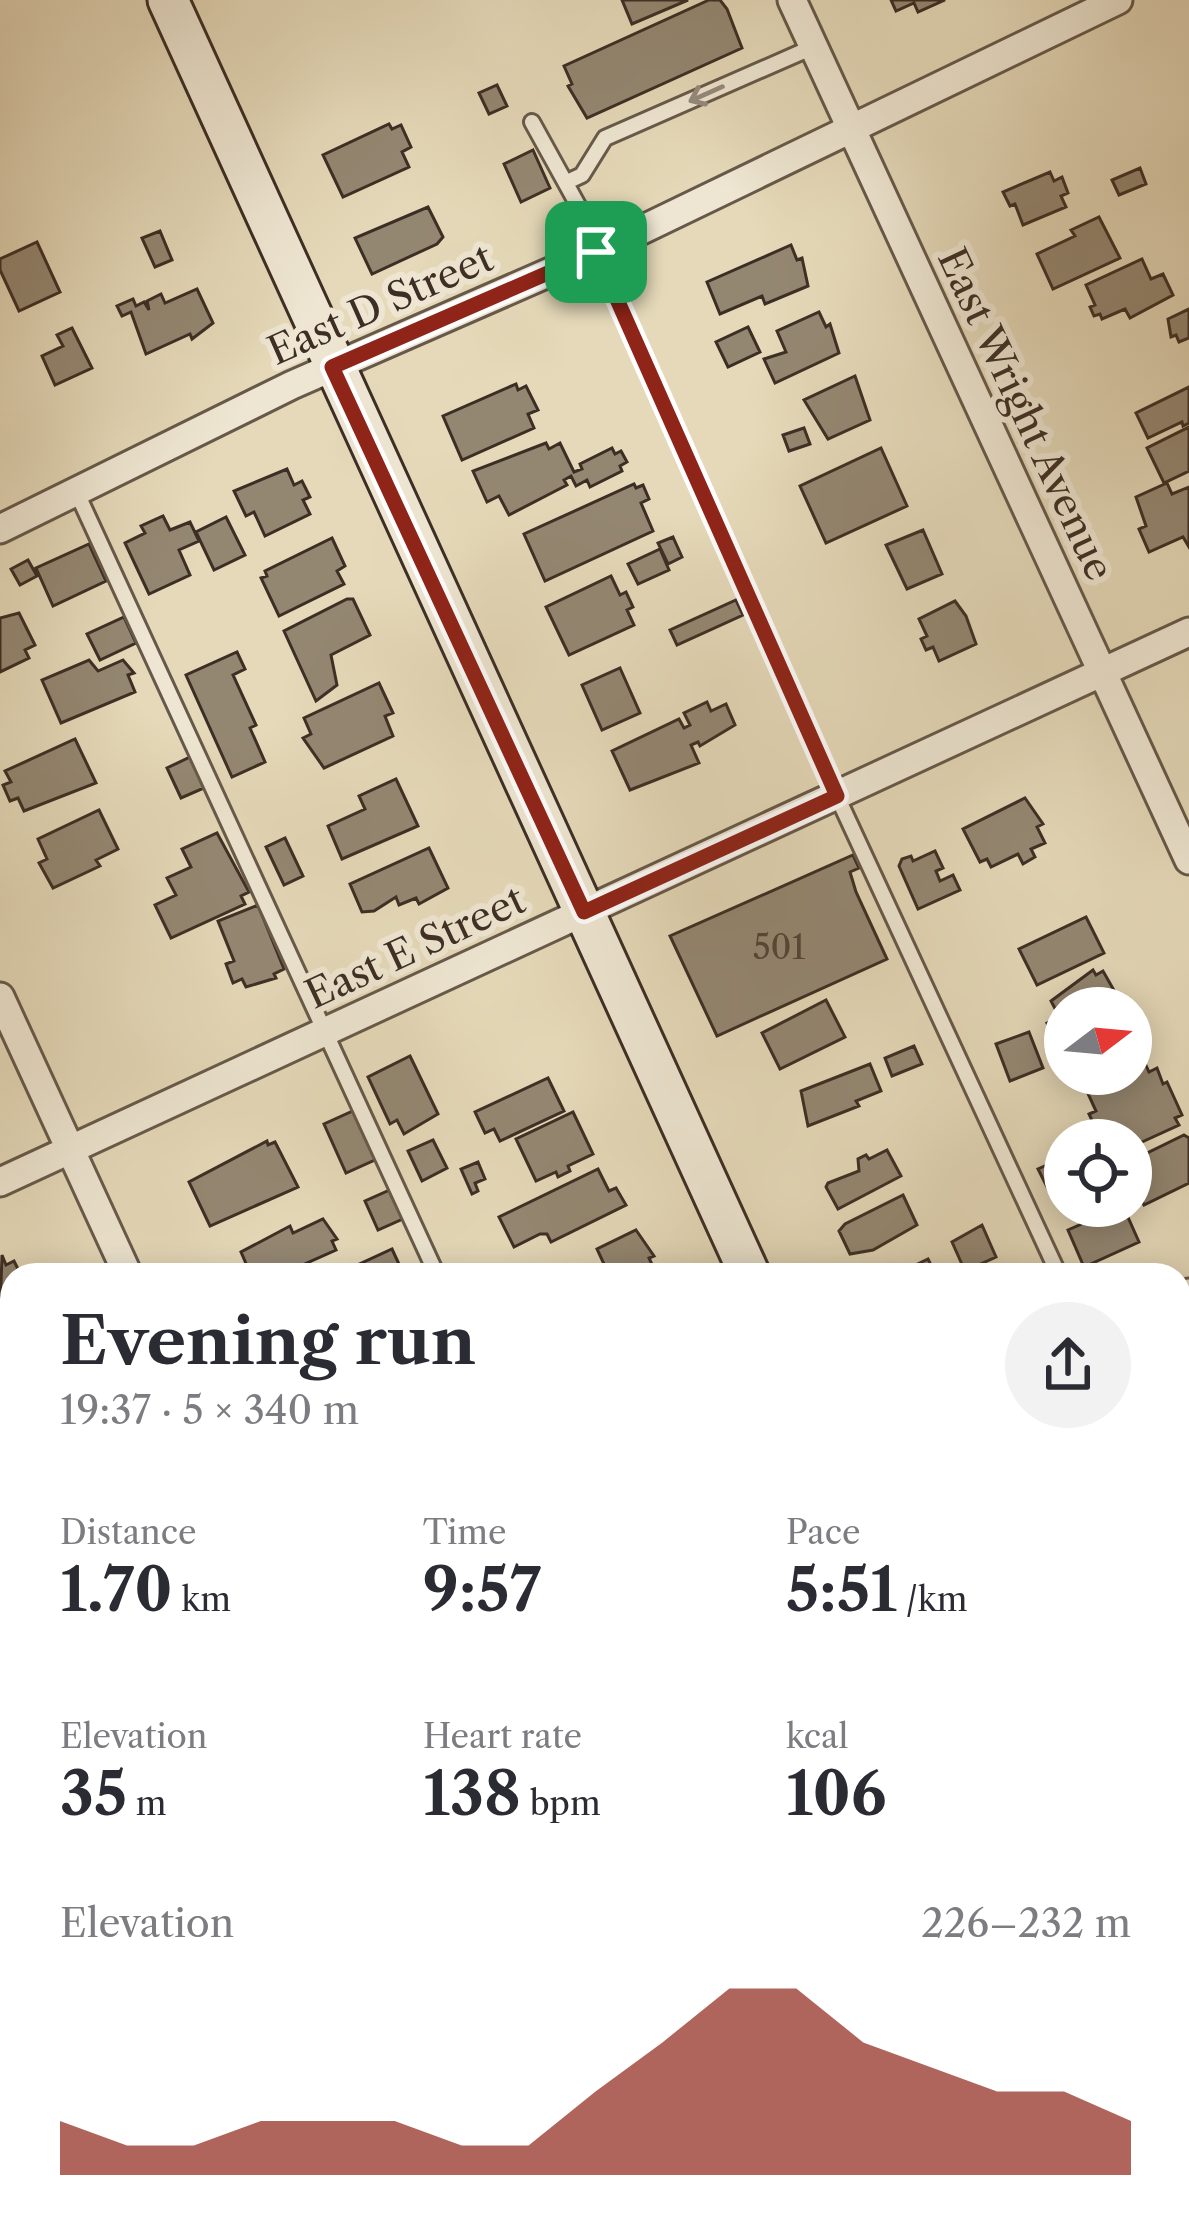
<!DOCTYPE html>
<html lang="en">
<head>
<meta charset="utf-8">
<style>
	:root { --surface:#fff; --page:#f2f2f3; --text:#2b2b33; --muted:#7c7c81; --accent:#8f2418 }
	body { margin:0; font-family:"Libre Caslon Text",serif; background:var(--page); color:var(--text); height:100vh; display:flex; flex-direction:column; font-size:45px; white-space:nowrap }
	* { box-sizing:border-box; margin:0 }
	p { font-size:39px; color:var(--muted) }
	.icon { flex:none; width:66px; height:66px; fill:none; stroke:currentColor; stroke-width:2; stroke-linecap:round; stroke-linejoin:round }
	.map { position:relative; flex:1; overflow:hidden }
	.drawer { position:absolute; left:0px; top:1263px; width:1191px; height:972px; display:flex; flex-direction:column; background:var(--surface); border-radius:36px 36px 0 0; box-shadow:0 6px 30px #0003 }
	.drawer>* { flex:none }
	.needle { width:78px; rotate:74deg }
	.buttons { position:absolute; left:1044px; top:987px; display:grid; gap:24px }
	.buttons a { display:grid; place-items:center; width:108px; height:108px; border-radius:50%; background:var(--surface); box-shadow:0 6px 30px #0003; font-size:60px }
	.pin { position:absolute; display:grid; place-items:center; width:102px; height:102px; color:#fff; margin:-51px; border-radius:24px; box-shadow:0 6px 18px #0006 }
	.round { display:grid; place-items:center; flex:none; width:126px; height:126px; border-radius:63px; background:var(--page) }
	.head { display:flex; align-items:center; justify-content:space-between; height:204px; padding:0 60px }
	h1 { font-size:66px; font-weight:700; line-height:90px }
	.figures { display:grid; grid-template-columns:repeat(3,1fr); gap:18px; height:204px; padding:12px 60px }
	.figures div { display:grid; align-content:center }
	.figures b { font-size:60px; font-weight:700 }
	.figures small { font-size:33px; font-weight:400 }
	.figures p { font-size:33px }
	.chart { height:336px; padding:24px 60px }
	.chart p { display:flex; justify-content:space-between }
	.chart svg { width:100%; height:216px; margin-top:12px; fill:var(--accent); opacity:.7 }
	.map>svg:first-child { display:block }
	.building { fill:#948772; stroke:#3d2e25; stroke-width:3 }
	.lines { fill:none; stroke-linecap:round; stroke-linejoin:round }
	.lane-casing { stroke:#67594a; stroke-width:20 }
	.street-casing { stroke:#67594a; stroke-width:33 }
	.secondary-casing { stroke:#3d2e25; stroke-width:45 }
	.lane { stroke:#eee6d2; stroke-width:14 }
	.street { stroke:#eee6d2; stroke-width:27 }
	.secondary { stroke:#eee6d2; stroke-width:39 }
	.oneway { stroke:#968a7c }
	.route-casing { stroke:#fff; stroke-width:24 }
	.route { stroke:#8f2418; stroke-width:15 }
	.labels { text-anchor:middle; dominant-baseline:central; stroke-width:12; stroke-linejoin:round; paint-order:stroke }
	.number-label { font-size:33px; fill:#534438 }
	.street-label { font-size:39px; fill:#3d2e25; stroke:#eee6d2 }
</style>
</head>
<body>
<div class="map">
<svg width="1189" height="2235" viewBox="0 0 1189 2235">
	<rect width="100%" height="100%" fill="#e5d9b9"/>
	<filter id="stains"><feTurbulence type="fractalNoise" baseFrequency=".00167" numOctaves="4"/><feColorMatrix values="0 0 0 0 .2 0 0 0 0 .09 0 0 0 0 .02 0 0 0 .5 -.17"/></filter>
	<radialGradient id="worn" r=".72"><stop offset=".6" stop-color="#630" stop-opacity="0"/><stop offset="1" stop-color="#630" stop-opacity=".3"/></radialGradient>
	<!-- building -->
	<path class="building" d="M622,0H688L632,24Z
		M709,0H720L727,9L742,48L587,118L568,86L572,84L564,66Z
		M891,0H945L918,12L914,3L896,11Z
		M497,85L507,106L489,114L479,93Z
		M389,124L392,129L401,125L411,147L402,152L409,167L343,197L323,155Z
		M533,150L550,188L521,202L504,164Z
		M1140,168L1146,184L1119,195L1112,180Z
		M1050,172L1054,181L1062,177L1068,193L1061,196L1066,207L1023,225L1015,204L1010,206L1003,192Z
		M428,207L443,237L437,244L372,274L355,238Z
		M1099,217L1120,258L1053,289L1037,254L1075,236L1071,230Z
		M160,231L172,260L155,267L142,238Z
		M37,242L60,292L19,311L0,270V259Z
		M791,245L797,260L802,258L808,286L765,304L762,296L720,314L707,282Z
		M1142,259L1151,279L1163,274L1173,295L1130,318L1125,309L1102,319L1100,314L1094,316L1090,307L1095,305L1086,285Z
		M197,289L213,323L192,339L190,334L146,354L131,312L122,316L117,306L133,299L136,306L144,302L149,310L147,301L161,294L165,303Z
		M1189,309V338L1179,342L1176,335L1171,337L1168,319Z
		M819,312L826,327L830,324L839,353L775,383L764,359L786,352L777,331Z
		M748,327L760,352L728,367L716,342Z
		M72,328L92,368L55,385L42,356L63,346L57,335Z
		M855,376L870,420L828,439L804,400Z
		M516,384L518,390L526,386L538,410L528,414L534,428L462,460L443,416Z
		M1189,387V423L1183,426L1182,422L1148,438L1136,413Z
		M1189,427V471L1164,483L1147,448Z
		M804,428L810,444L789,451L783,435Z
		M546,443L549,449L560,443L574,472L582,469L580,464L612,448L615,454L621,451L627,462L620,466L622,471L590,487L587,480L576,486L571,476L564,480L567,485L509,515L499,496L487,502L473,471Z
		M881,448L907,506L826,543L800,486Z
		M287,469L294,485L302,481L310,497L303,500L310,514L265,536L254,512L246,516L234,491Z
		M1167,483L1172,494L1189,487V547L1183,537L1149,552L1139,529L1146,526L1136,497Z
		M634,484L636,488L643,485L649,499L641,503L653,531L545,581L524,534Z
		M163,516L170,530L190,522L199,541L179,550L190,575L149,594L125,543L145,533L141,526Z
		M226,517L245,555L214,570L196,532Z
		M923,530L942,574L907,589L886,545Z
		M673,537L682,557L668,564L658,543Z
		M332,538L345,566L337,571L344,584L279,616L261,578L267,576L265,571Z
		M89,544L106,581L53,606L36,568Z
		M660,549L669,570L638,584L628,564Z
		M28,560L37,576L20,585L11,569Z
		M611,576L620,595L626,592L633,607L627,610L634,625L569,655L546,607Z
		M347,599H353L370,635L331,655L337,685L316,701L284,631Z
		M736,600L743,615L677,645L670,630Z
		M955,601L966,616L976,644L939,661L933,647L926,650L921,639L927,636L919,619Z
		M19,613L35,645L25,650L29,658L0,672V618Z
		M124,617L136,643L100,660L87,634Z
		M237,652L245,669L233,675L256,725L250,728L265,762L232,777L186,675Z
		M89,660L98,671L123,660L134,673L128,675L135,692L61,723L42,680Z
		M620,668L640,713L602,730L582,685Z
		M379,683L393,713L385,716L393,736L324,768L303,738L311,734L304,718Z
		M707,702L711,711L726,704L735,725L700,746L698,742L691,745L699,763L630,790L612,751L679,719L684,728L690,725L684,713Z
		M75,739L96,783L24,811L18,798L10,801L3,785L11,782L5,771Z
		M190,757L204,788L181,798L167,768Z
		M396,779L418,826L342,859L328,826L365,809L359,796Z
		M1025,798L1043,824L1037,827L1045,843L1031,849L1035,857L1023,864L1018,854L991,867L987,859L980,862L963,829Z
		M99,810L118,849L96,860L100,866L53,888L39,863L47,859L38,839Z
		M217,833L249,892L241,896L245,904L171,938L155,905L176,895L167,878L191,867L182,849Z
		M285,838L303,876L284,885L266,847Z
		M429,848L448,888L419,904L416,898L399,905L396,897L374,911L362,912L350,884Z
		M935,851L943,868L936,871L940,881L953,875L960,890L918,909L899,866L902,859L911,856L913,861Z
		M853,855L859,868L850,872L856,892L887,959L717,1036L670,936Z
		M258,905L284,969L274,974L276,978L246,987L242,979L233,983L226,964L234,961L218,921Z
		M1086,917L1104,953L1037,985L1019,949Z
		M1093,970L1096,975L1103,971L1124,1008H1065V1031L1054,1036L1047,1023L1059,1016L1051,1001Z
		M826,1000L845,1037L780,1069L762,1033Z
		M1029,1032L1043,1068L1010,1081L996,1044Z
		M914,1046L922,1064L892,1076L885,1058Z
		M410,1056L438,1114L404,1134L397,1120L390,1124L368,1077Z
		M1144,1061L1149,1072L1157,1068L1163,1084L1167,1082L1182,1115L1175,1118L1179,1125L1131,1147V1140H1101L1089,1114L1096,1111L1085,1087L1115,1074H1131V1067Z
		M870,1064L881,1091L856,1101L859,1106L808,1126L801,1091Z
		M548,1078L564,1111L500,1141L494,1129L485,1133L475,1112Z
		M355,1110L377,1159L346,1173L324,1124Z
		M573,1112L593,1154L568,1166L570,1171L558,1177L556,1172L536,1181L516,1139Z
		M1184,1135L1189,1138V1183L1144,1205L1131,1179V1161Z
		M433,1140L447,1168L422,1181L408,1151Z
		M267,1141L268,1145L275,1142L298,1187L210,1226L189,1182Z
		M887,1150L901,1176L838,1209L826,1187L828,1183L859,1171L858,1159L866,1155L869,1159Z
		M1065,1157V1188L1051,1195L1038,1169Z
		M478,1162L485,1179L475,1183L478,1191L472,1194L461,1169Z
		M598,1169L609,1191L616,1188L626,1205L551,1242L547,1234H540L514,1247L499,1217Z
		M392,1189L405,1218L378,1230L365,1201Z
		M903,1195L917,1225L873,1250L850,1254L839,1231L845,1224Z
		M1123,1206L1139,1242L1084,1267L1068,1230Z
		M323,1219L337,1239L332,1241L336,1250L280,1275H251L241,1252L290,1226L293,1233Z
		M982,1225L996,1257L965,1271L952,1242Z
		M636,1230L654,1256L649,1258L656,1273L597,1275L594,1269L604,1264L597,1249Z
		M392,1249L404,1275H357L353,1267Z
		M2,1255L6,1265L14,1261L21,1275H12V1307L0,1313Z
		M928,1259L936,1275H895Z
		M12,1331V1389L0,1395V1336Z
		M1189,1442V1476L1182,1479L1179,1447Z
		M11,1536L12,1580L0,1585V1541Z
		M12,1588V1633L3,1637L0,1594Z
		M1186,1689L1189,1701L1183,1704L1189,1713V1734L1179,1738V1692Z
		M1184,1827L1189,1860L1179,1865V1829Z
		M4,2031L12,2044V2067L0,2073V2033Z
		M12,2080V2135L0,2141V2090Z
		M340,2223H411L377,2235H345Z
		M817,2223H860L865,2235H819Z"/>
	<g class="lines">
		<!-- lane casing -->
		<g class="lane-casing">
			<path id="lane" d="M532,122L580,209L606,278L837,796L1059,1275
				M567,182L582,175L605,138L813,47
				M77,493L437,1275
				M1179,1535L1189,1556
				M0,1690L12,1716
				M244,2223L249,2235
				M873,2223L879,2235"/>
		</g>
		<!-- street casing -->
		<g class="street-casing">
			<path id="street" d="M792,0L1189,860
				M0,529L292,385L596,252L1118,0
				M0,997L128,1275
				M0,1182L1189,632
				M1179,1297L1189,1293
				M0,1842L12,1836
				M1179,1953L1189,1948
				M576,2235L602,2223"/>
		</g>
		<!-- secondary casing -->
		<g class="secondary-casing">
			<path id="secondary" d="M168,0L750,1275
				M1179,2207L1189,2229"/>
		</g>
		<!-- lane -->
		<use href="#lane" class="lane"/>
		<!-- street -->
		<use href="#street" class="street"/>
		<!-- secondary -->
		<use href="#secondary" class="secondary"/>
	</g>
	<!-- one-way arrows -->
	<defs><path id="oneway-shaft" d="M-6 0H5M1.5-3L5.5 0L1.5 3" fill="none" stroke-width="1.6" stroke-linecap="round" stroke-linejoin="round" transform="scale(3)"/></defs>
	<use class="oneway" href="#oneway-shaft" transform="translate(706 94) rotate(156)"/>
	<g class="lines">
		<!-- route casing -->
		<g class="route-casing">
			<path id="route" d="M596,252L837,796L584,912L332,367Z"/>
		</g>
		<!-- route -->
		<use href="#route" class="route"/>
	</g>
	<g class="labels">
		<!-- number labels -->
		<g class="number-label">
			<text x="779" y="947">501</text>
		</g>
		<!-- street labels -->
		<g class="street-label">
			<text transform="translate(380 304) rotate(-24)">East D Street</text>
			<text transform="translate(1026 414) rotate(65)">East Wright Avenue</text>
			<text transform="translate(415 947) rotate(-25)">East E Street</text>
		</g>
	</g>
	<rect width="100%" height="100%" filter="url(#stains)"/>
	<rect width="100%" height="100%" fill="url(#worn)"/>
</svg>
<div class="buttons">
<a><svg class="needle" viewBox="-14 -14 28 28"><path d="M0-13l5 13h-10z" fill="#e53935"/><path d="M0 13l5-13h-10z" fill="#7c7c81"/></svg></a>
<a><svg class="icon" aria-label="locate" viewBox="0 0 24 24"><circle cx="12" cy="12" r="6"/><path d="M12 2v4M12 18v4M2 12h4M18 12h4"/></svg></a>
</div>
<div class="pin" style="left:596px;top:252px;background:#1e9e55"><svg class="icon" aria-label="arrive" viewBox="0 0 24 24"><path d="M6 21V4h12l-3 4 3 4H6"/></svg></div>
<section class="drawer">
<div class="head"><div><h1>Evening run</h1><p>19:37 · 5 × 340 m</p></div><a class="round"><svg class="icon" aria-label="share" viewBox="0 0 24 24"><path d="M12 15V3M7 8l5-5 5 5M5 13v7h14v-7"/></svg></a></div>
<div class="figures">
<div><p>Distance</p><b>1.70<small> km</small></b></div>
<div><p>Time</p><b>9:57</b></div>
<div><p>Pace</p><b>5:51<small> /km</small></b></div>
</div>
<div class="figures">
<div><p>Elevation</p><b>35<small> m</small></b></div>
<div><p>Heart rate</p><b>138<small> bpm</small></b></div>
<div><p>kcal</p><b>106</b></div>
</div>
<div class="chart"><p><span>Elevation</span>226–232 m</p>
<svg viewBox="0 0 160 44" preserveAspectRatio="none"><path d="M0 44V33L10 38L20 38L30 33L40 33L50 33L60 38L70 38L80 27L90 17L100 6L110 6L120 17L130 22L140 27L150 27L160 33V44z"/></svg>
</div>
</section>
</div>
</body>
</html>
